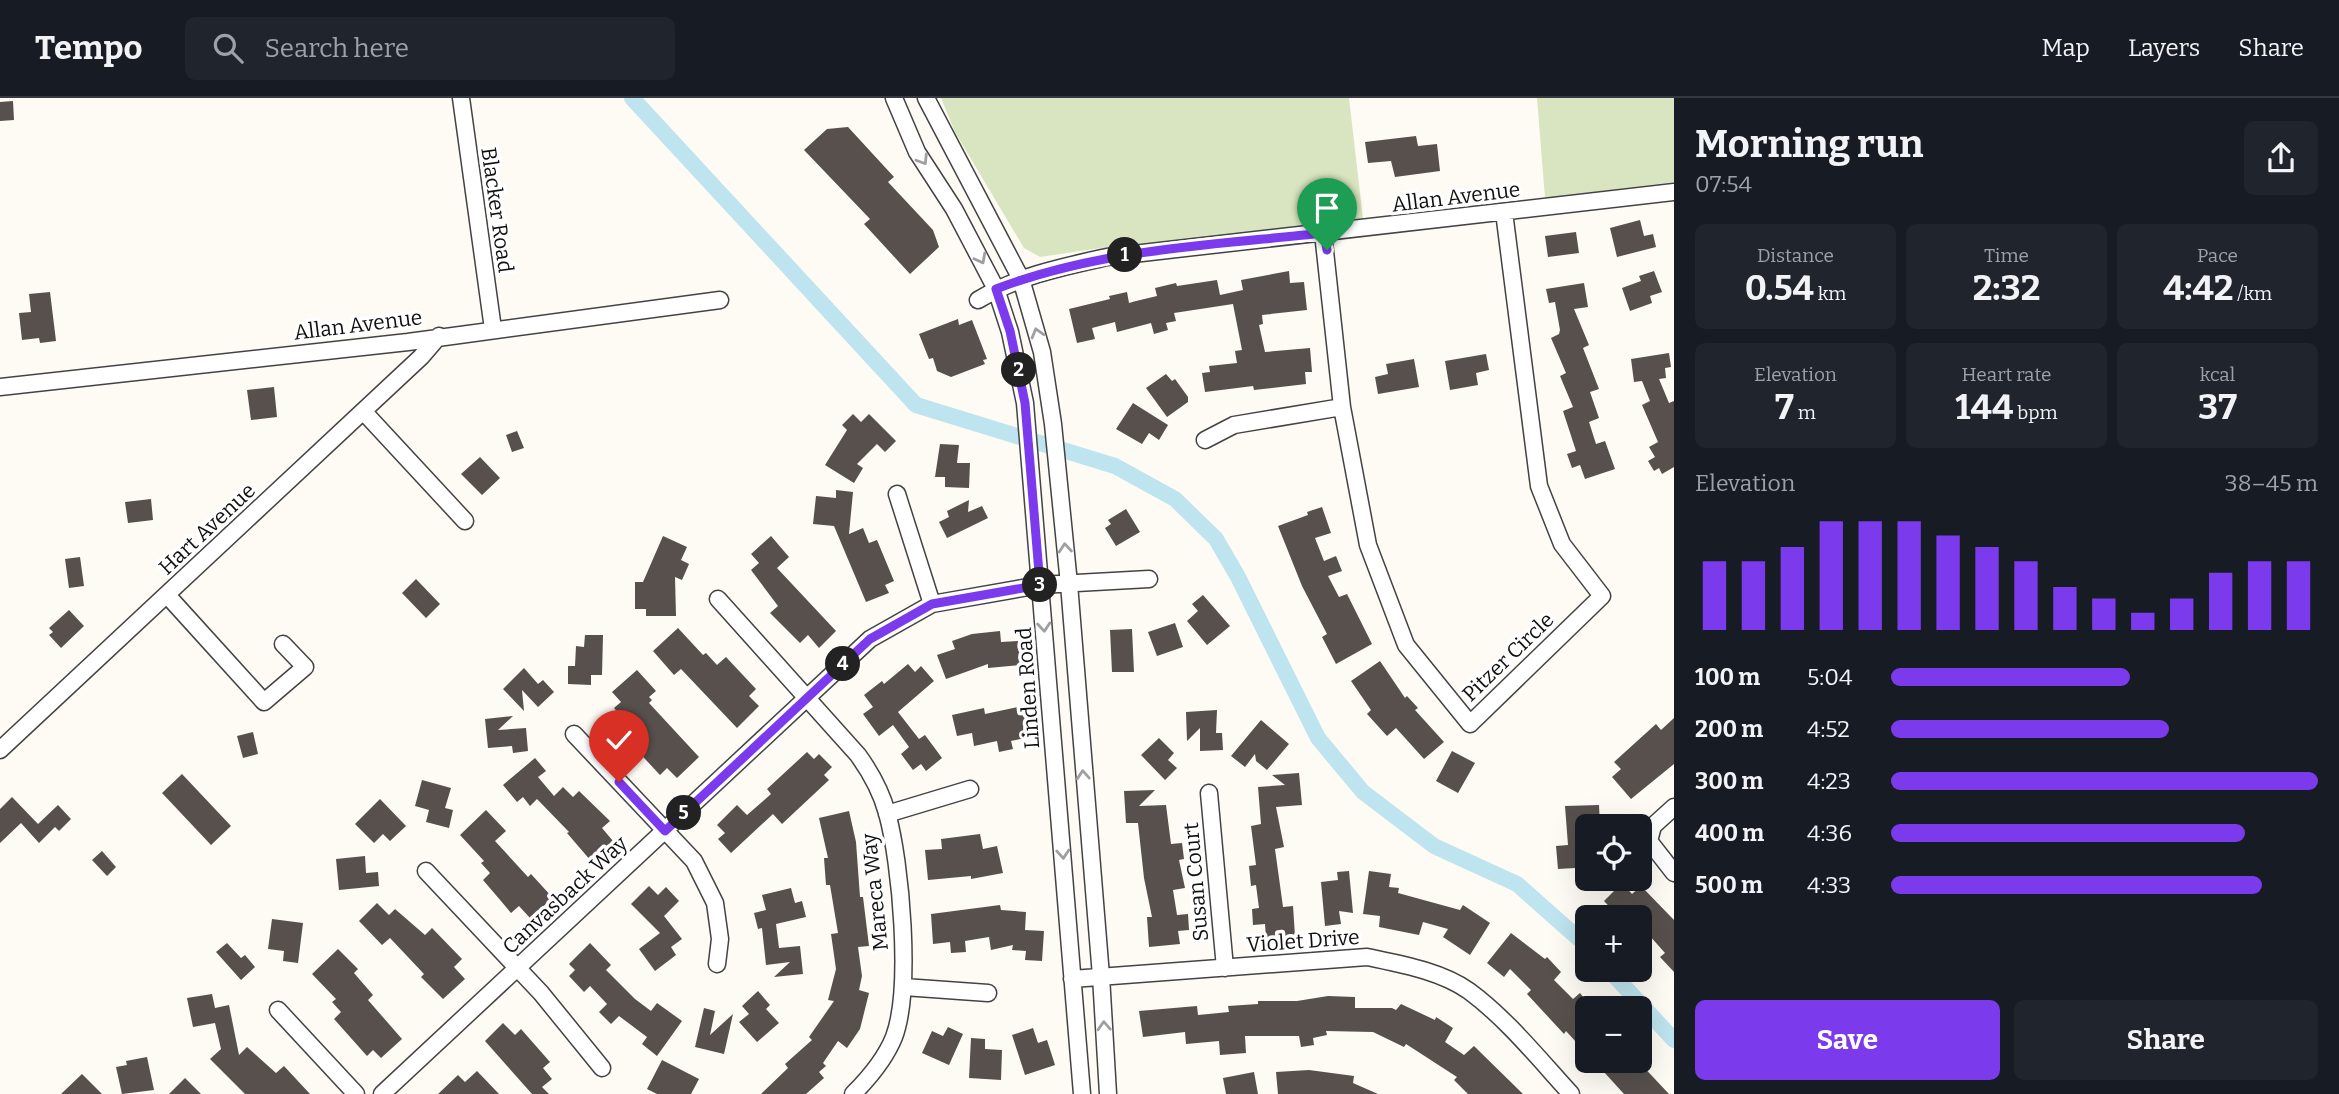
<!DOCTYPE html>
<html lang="en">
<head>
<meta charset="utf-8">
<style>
	:root { --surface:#171b24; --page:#20242c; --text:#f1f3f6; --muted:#9ea1a6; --line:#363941; --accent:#7c3aed }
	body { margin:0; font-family:Bitter,serif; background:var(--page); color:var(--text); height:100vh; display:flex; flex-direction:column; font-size:26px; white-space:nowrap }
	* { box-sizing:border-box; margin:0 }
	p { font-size:23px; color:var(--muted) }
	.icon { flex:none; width:38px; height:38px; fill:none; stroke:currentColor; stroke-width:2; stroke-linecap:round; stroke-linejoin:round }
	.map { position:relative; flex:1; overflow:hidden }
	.sheet { display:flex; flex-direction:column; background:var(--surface); width:665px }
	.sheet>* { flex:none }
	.tools { position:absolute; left:1575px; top:716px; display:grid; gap:14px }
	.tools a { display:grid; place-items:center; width:77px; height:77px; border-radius:10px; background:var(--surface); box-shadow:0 7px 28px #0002; font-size:35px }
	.pin { position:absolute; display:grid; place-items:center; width:60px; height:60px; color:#fff; margin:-72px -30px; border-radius:50% 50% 50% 0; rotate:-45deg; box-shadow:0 0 7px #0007 }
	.pin .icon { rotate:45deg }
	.km { position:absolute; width:35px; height:35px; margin:-18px; border-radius:50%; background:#222; color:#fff; font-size:19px; line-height:35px; text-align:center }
	.round { display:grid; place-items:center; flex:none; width:74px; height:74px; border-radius:10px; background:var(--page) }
	.summary { display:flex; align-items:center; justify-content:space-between; height:119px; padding:0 21px }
	h1 { font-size:38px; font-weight:700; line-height:52px }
	.stats { display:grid; grid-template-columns:repeat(3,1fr); gap:10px; height:119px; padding:7px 21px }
	.stats div { display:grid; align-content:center; border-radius:10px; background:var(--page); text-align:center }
	.stats b { font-size:35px; font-weight:700 }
	.stats small { font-size:19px; font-weight:400 }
	.stats p { font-size:19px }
	.chart { height:196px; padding:14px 21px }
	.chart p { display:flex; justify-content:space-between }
	.chart svg { width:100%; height:126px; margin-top:7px; stroke:var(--accent); stroke-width:6 }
	.cta { display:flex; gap:14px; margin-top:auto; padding:14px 21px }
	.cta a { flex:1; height:80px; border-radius:10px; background:var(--accent); color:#fff; font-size:28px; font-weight:700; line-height:80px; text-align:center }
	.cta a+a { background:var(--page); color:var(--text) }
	ul { padding:0 21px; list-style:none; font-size:23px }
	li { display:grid; grid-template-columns:112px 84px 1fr; align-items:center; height:52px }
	li i { height:18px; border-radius:9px; background:var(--accent) }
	header { display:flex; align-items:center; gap:42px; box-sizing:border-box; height:98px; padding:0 35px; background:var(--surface); border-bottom:2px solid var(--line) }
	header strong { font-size:33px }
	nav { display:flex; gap:38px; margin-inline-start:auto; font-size:24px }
	.search { width:490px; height:63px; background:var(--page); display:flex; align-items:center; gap:18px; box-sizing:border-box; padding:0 24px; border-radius:10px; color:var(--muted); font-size:26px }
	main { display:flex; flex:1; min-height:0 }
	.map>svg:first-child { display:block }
	.green { fill:#d9e5c0 }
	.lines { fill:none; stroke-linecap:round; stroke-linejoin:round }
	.canal { stroke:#bee4ef; stroke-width:16 }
	.building { fill:#57504d }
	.minor-casing { stroke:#434343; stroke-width:19 }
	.minor { stroke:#fff; stroke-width:16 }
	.oneway { stroke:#9f9f9f }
	.route-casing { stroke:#fff; stroke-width:14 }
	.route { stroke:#7c3aed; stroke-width:9 }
	.labels { text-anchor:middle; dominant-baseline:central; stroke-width:7; stroke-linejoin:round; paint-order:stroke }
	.street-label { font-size:21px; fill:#101010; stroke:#fff }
</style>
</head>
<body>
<header>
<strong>Tempo</strong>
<div class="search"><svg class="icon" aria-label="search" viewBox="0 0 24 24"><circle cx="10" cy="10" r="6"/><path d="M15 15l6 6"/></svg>Search here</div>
<nav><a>Map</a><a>Layers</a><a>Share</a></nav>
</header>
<main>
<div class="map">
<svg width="1674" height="996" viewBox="0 0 1674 996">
	<rect width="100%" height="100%" fill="#fefaf4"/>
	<!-- green -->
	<path class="green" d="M941,0H1349L1363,121L1101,150L1040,159L1024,150L955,34Z
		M1537,0H1674V84L1545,100Z"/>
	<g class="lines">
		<!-- canal -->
		<path class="canal" d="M632,0L916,307L1115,368L1175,401L1216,441L1238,479L1318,640L1363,694L1434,748L1517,786L1587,848
			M1609,872L1674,942"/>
	</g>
	<!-- building -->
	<path class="building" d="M13,3L14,22L0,23V4Z
		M848,29L894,79L888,84L933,132L939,149L910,176L864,126L870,121L804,52L827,31Z
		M1416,38L1418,48L1437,46L1440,73L1395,79L1391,63L1368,65L1365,44Z
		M1640,122L1644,138L1653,136L1656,149L1617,159L1610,130Z
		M1576,134L1579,155L1548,159L1545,138Z
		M1289,173L1290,185L1304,184L1307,212L1262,217L1263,226L1259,227L1265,254L1310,250L1312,274H1305L1306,286L1254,292L1253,288L1205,294L1202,275L1210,274L1209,268L1237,265L1235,253L1242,252L1233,206L1174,215L1176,223L1166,225L1168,232L1154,236L1151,225L1117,234L1115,224L1092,230L1095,241L1077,245L1069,211L1110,201L1109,198L1127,194L1129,205L1136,203L1157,198L1155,190L1176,185L1177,188L1217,182L1220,197L1243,192L1241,182Z
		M1654,173L1662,194L1650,198L1652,205L1630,213L1622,190L1641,183L1639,178Z
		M1584,185L1588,209L1574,211L1589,247L1583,250L1599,291L1590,294L1599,320L1589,324L1596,346L1605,343L1615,371L1585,381L1580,367L1572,370L1567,356L1576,353L1563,313L1573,309L1560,278L1566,275L1551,240L1559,236L1560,232L1555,204L1549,205L1546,191Z
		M50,194L56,243L40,245L39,240L22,242L19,215L31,214L29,196Z
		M958,221L959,227L972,222L987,261L983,262L985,266L951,279L937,273L933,260L929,261L919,236Z
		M1669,255L1671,269L1665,270L1666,280L1659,281L1669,305L1674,303V369L1662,376L1659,370L1654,373L1648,363L1655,359L1649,349L1658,344L1642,307L1650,303L1642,283L1634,284L1631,261Z
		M1486,256L1489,272L1476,275L1478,287L1450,292L1445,263Z
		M1414,261L1419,289L1378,296L1375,279L1388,276L1386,266Z
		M1166,276L1172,283L1175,281L1188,299V304L1167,319L1146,290Z
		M274,289L277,319L251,322L247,292Z
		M1133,305L1168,327L1159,342L1149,335L1142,346L1116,331Z
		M853,316L861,324L869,316L896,343L885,354L877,346L857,366L863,370L854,385L825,367L847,332L842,327Z
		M517,333L524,350L512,354L506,337Z
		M940,346L959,347L957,365H970L969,390L945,389V379H935Z
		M480,359L500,380L482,397L461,376Z
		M836,392L853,394L849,436L863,430L869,445L877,442L894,483L885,487L889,495L866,504L834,428L813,426L816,398L836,400Z
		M151,401L153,422L128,425L125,404Z
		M969,402L968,414L982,408L988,420L947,440L939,424L949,419L947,413Z
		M1322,409L1331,435L1315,440L1324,463L1336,458L1342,473L1328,478L1339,499L1347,496L1372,546L1336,566L1322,539L1327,536L1302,488L1278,428L1308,417L1307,414Z
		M1126,411L1140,434L1116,448L1105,430L1111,426L1108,422Z
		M663,438L687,449L681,462L689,466L682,482L675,479L676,518H646V511H635V484H643Z
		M771,438L789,459L777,470L836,533L819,550L808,537L800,545L770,515L778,508L751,472L759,465L751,456Z
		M80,459L84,488L69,490L65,461Z
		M416,481L440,506L426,520L402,495Z
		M1203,497L1230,528L1207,547L1187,523L1198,513L1192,506Z
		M69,512L84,528L61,550L49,537L53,534L49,530Z
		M1175,525L1183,549L1157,558L1148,534Z
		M678,530L703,557L706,555L717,567L726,559L756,591L749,598L759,608L737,630L681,571L674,577L653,553Z
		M1132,531L1134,574H1112L1110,532Z
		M1000,533L1001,544L1018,543L1021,567L988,570V566L946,581L937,557L955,551L952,543L972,536Z
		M585,537H603L602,577H591V587L568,586V568H575L576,548L584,549Z
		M1380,563L1405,600L1407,598L1418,610L1415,612L1444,644L1424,661L1396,630L1387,638L1367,616L1371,612L1351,583Z
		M908,566L915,574L921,568L934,583L898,614L919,641L925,637L942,660L926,673L921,666L913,672L901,656L909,649L893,627L879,638L863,616L873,609L864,597L882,583L884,586Z
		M524,570L538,586L543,582L554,594L538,609L522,592L524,613L503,591Z
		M637,572L656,593L649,599L652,602L649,605L699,659L677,680L667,670L660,677L632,647L640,641L614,610L621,604L612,594Z
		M1023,608L1029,639L1011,643L1013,651L999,654L997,643L974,648L972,635L957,638L952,617L984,610L985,616Z
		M1217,612L1216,635H1222L1223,652L1200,653V630L1187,643L1186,614Z
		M513,618L498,632L526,630L528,653L513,655L512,648L488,650L485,621Z
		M1674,620V666L1631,701L1612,679L1621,671L1614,664L1656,626L1661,632Z
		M1261,622L1289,646L1267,672L1256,663L1255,656L1245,669L1231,658Z
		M253,634L258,656L243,660L237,638Z
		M1159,640L1174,655L1168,662L1177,670L1165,682L1141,657Z
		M1452,653L1475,665L1458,695L1436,683Z
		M807,654L814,661L819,656L832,669L824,677L829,682L782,726L773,716L731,755L718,741L725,735L717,727L737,707L747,717L771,696L767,691Z
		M535,660L546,673L538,679L554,698L563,689L573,699L579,693L610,723L602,730L613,743L591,763L567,735L569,734L537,701L530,708L523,699L517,704L503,687Z
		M1299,675L1302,707L1276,709L1284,749L1275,751L1283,809L1293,808L1295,838L1266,840L1265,826L1253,827L1252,811L1259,810L1256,787L1251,788L1249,768L1256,767L1251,728L1261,726L1258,689L1285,687L1272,677Z
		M182,676L231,728L211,747L162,695Z
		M422,682L451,690L445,710L453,712L449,730L426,724L429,712L415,708Z
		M1155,692L1139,708L1166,707L1171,746L1182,745L1184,761L1179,762L1185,790L1173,792L1177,817L1188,816L1189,832L1178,833L1180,846L1149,849L1147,819H1152L1144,780L1138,725H1126L1124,693Z
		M12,699L38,726L58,707L71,721L59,733L55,729L39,745L21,725L0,745V711Z
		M380,701L406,728L390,743L383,736L374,745L355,726Z
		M1599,707L1600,728H1587V776L1576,778L1575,770L1558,771L1556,748L1568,747L1565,708Z
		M486,712L506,733L495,743L528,779L531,776L553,800L530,820L519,808L511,815L501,803L483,782L490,775L481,765L484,763L460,737Z
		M849,713L856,744L860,799H863L869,848L858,849L862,878L859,892L869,895L860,931L847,950L838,943L823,965L826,968L819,974L824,980L806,996H761L788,970L785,966L812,942L809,939L834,903L828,902L836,871L831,836L838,835L830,787H826L824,760H828L819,720Z
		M980,736L983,751L997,748L1003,775L971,781V778L928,782L925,752L942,751L941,741Z
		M102,753L116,769L107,778L92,762Z
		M365,758L366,775L378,774L379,788L339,792L336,761Z
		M1349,773L1353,815L1339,813L1341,826L1325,828L1321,784L1338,782L1337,774Z
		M1369,773L1391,776L1389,789L1399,790L1398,795L1460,812L1463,807L1490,825L1470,857L1443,839L1448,831L1423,824L1419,837L1379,829L1380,818L1363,816Z
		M1622,785L1632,796L1641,788L1674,822V874L1660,859L1665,855L1649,837L1640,846V819H1619L1604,803Z
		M649,788L658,797L666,789L679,803L664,818L682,841L671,849L676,857L655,873L639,851L660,835L631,806Z
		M791,790L795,805L802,803L806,819L776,826L779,850L800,848L803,876L774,879L790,864L766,867L762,830L758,831L754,815L766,812L762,797Z
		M377,805L389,817L395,811L425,837L432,830L462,861L454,869L465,881L443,901L421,879L424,876L390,840L382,847L359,823Z
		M1000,807L1001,812L1026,814L1025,832L1044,833L1042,863L1025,862L1026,853L1012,852L1013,847L991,852L989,839L965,843L966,854L951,855L950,844L933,846L931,816Z
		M272,821L303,825L298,865L283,863L284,853L268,851Z
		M1511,835L1545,861L1547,859L1561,874L1554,882L1573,901L1580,895L1587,904V956L1566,933L1564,936L1527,896L1531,892L1510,871L1504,879L1487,865Z
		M227,845L241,860L245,857L255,869L241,882L216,854Z
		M590,845L611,867L606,872L635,901L651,913L657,905L682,923L657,958L642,946L647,939L619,918L611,926L599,914L607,906L590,888L584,894L569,878L575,872L569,866Z
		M338,851L358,871L354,875L373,897L368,902L402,941L381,960L373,952L367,958L334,921L341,914L332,904L336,901L312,876Z
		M758,893L770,907L766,911L779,925L757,944L739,924L749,916L742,908Z
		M212,896L215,910L229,907L239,957L247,949L276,975L284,968L310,996H245L210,961L221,951L215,925L193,929L187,900Z
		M1328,898L1355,899V910H1392L1396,912L1401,906L1435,922L1436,919L1453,930L1445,944L1464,957L1474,948L1523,996H1468L1454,982L1457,979L1406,946L1404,949L1373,934L1326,933L1327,937L1313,940L1314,947L1301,949L1299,938H1245L1246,955L1220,957L1219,943L1186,946L1185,934L1143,939L1139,913L1197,908L1198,917L1229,914L1228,908L1258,906V903H1297Z
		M704,910L715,913L710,937L733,916L724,956L695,949Z
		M503,925L515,937L521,931L550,964L543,970L552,981L542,989L549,996H532L485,943Z
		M948,929L963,936L949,967L922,955L932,933L943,938Z
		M1033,930L1038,945L1047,942L1055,967L1025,977L1012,937Z
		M971,940L985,941V951L1002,952L1001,982L969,980Z
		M147,959L154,992L122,996L116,969L127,967L126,963Z
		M662,962L699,981L691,996H657L647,991Z
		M1593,962H1637L1669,996H1624Z
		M1309,972L1354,978L1353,985L1378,996H1278L1276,974Z
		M477,973L499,996H438L458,977L465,984Z
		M1254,974L1258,996H1226L1223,980Z
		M82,976L102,996H61Z
		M185,980L201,996H169Z"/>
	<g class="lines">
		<!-- minor casing -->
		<g class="minor-casing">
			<path id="minor" d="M461,0L493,231
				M894,0L917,54L954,111L996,191L1010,234L1025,305L1082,996
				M926,0L1021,181L1042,254L1053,326L1069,486L1101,878L1108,996
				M1323,135L1342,309L1368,447L1406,547L1470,626L1602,498L1562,446L1539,388L1504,114
				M978,202C1018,178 1062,169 1107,159L1674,94
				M0,289L408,244L720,202
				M363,313L465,423
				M1205,342L1234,327L1342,309
				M897,396L932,506
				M167,497L264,604L305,569L283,546
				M718,501L858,657C871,675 881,693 887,715C901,765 912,891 894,939C886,959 868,981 853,996
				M574,636L694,763L715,805L720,841L717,866
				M0,652L421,259L439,238
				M1209,695L1225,870
				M1674,709L1653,728L1649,743L1674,775
				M887,716L970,691
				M426,773L541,895L602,970
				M1072,881L1367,859C1400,866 1441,873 1469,893C1507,921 1539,961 1571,996
				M904,889L988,895
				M278,912L356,996
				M382,996L870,541L932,506L1040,487L1149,481"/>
		</g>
		<!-- minor -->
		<use href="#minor" class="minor"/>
	</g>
	<!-- one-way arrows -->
	<defs><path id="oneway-chevron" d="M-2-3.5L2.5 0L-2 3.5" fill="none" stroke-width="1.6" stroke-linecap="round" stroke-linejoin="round" transform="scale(1.75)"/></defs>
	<g class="oneway">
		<use href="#oneway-chevron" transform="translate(923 62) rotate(58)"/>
		<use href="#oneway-chevron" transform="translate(981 161) rotate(62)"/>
		<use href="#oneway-chevron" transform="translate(1037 235) rotate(-106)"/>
		<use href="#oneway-chevron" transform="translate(1065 450) rotate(-95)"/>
		<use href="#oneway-chevron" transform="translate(1044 529) rotate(85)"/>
		<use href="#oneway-chevron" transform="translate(1083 677) rotate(-94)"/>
		<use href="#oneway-chevron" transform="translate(1063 756) rotate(86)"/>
		<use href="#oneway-chevron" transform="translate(1104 928) rotate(-93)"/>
	</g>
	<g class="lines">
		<!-- route casing -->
		<g class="route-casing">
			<path id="route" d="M619,684L665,733L870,541L932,506L1040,487L1025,305L1010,233L996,191C1100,151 1213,147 1324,135L1327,152"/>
		</g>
		<!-- route -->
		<use href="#route" class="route"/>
	</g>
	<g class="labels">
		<!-- street labels -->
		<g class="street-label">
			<text transform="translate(1456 99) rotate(-7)">Allan Avenue</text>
			<text transform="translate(497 112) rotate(82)">Blacker Road</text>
			<text transform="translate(358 227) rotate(-7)">Allan Avenue</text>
			<text transform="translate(207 431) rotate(-43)">Hart Avenue</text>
			<text transform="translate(1508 559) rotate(-44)">Pitzer Circle</text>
			<text transform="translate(1028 590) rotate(-94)">Linden Road</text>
			<text transform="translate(1196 784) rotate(-95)">Susan Court</text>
			<text transform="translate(875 794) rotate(-96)">Mareca Way</text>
			<text transform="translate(565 797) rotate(-43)">Canvasback Way</text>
			<text transform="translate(1303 843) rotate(-4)">Violet Drive</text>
		</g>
	</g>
</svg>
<div class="tools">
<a><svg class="icon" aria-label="locate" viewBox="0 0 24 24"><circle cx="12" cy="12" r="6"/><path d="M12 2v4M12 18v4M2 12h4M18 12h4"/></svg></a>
<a>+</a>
<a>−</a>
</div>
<div class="pin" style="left:1327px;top:152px;background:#1e9e55"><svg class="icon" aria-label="arrive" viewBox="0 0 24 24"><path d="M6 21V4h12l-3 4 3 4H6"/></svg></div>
<div class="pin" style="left:619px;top:684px;background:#d93025"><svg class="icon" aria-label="check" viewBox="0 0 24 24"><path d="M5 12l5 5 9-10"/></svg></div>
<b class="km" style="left:1125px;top:157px">1</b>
<b class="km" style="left:1019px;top:272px">2</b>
<b class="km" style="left:1040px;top:487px">3</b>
<b class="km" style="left:843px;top:566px">4</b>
<b class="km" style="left:684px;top:715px">5</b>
</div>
<section class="sheet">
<div class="summary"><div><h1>Morning run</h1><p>07:54</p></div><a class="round"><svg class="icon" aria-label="share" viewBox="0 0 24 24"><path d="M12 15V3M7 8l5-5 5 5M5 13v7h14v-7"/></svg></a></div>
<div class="stats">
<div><p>Distance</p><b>0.54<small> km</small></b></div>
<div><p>Time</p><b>2:32</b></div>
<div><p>Pace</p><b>4:42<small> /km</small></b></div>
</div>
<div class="stats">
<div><p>Elevation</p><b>7<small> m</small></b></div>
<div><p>Heart rate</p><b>144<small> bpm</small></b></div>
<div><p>kcal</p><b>37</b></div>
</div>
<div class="chart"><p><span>Elevation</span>38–45 m</p>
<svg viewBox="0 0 160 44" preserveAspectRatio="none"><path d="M5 44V20M15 44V20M25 44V15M35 44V6M45 44V6M55 44V6M65 44V11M75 44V15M85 44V20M95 44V29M105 44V33M115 44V38M125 44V33M135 44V24M145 44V20M155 44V20"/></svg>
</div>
<ul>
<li><b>100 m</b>5:04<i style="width:56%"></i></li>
<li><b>200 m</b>4:52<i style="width:65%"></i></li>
<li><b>300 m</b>4:23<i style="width:100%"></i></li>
<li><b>400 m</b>4:36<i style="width:83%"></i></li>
<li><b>500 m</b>4:33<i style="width:87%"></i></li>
</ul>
<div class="cta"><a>Save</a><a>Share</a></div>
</section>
</main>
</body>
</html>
